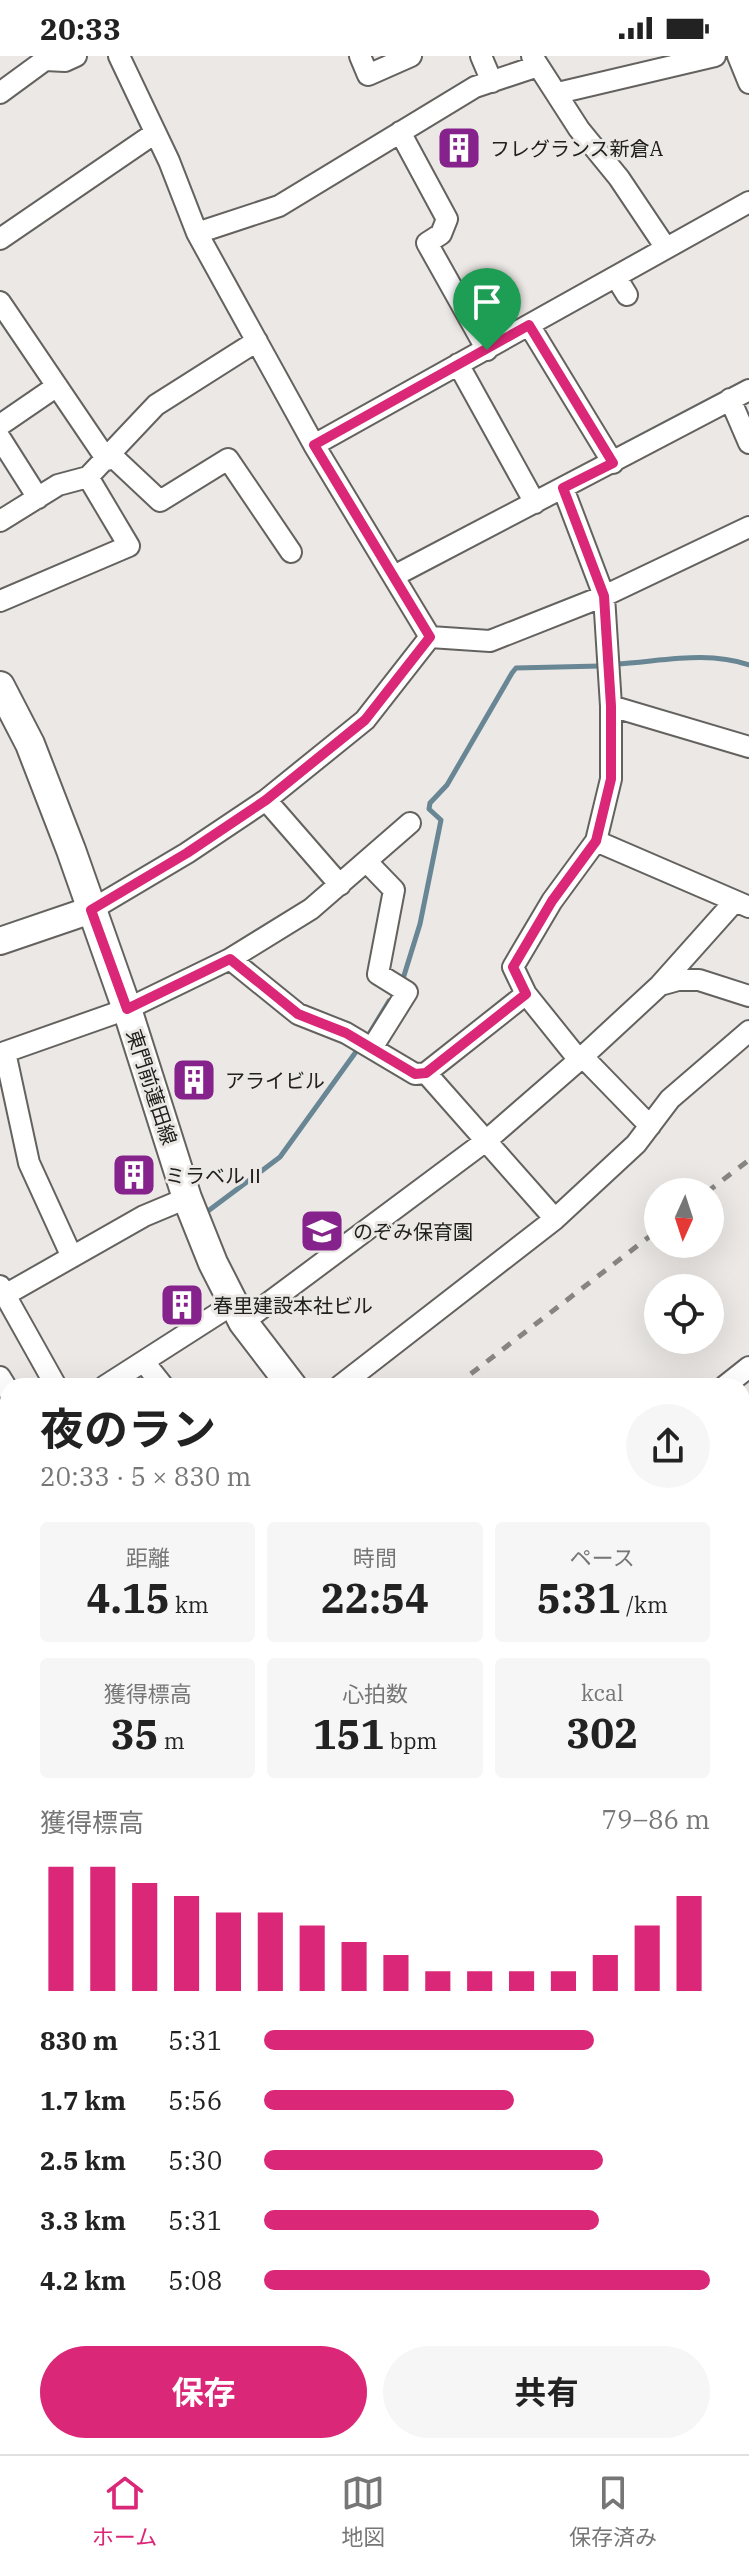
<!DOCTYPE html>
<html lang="ja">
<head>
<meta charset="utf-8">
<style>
	:root { --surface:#fff; --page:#f6f6f6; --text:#222; --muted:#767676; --line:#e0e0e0; --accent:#db2777 }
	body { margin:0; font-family:"IBM Plex Serif","Noto Sans JP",serif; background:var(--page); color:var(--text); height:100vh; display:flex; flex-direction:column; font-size:30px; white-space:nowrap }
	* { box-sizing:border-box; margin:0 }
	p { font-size:26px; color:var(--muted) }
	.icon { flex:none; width:44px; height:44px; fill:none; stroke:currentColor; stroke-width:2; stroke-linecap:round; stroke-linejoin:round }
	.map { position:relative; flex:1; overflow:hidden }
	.side { position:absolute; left:0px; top:1322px; width:750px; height:1076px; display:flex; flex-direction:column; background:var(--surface); border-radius:24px 24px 0 0; box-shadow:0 8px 32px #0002 }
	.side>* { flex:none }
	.needle { width:52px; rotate:183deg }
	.buttons { position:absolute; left:644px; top:1122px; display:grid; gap:16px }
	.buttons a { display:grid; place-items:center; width:80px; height:80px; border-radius:50%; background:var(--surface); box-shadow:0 8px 32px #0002; font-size:40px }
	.pin { position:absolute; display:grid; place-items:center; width:68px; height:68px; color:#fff; margin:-82px -34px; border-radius:50% 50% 50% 0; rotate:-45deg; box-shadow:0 0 8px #0007 }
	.pin .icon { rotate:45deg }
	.round { display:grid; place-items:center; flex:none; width:84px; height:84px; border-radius:42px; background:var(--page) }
	.head { display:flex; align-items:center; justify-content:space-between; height:136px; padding:0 40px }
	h1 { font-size:44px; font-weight:700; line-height:60px }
	.metrics { display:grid; grid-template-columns:repeat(3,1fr); gap:12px; height:136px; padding:8px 40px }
	.metrics div { display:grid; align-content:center; border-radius:8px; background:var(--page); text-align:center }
	.metrics b { font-size:40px; font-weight:700 }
	.metrics small { font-size:22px; font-weight:400 }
	.metrics p { font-size:22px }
	.chart { height:224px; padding:16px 40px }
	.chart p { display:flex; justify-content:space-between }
	.chart svg { width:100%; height:144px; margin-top:8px; stroke:var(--accent); stroke-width:6 }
	.button { display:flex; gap:16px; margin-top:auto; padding:16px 40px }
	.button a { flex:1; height:92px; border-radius:48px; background:var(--accent); color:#fff; font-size:32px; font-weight:700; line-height:92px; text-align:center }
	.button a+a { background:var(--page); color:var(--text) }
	ul { padding:0 40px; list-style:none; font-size:26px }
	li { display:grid; grid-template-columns:128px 96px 1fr; align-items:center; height:60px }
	li i { height:20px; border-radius:10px; background:var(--accent) }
	.status { display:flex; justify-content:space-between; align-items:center; height:56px; padding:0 40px; background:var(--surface); direction:ltr }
	.status svg { height:22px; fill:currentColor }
	.tab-bar { display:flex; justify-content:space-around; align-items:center; height:112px; border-top:2px solid var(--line); background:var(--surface); font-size:22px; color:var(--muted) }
	.tab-bar a { display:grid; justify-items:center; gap:4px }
	.tab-bar .active { color:var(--accent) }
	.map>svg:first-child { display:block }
	.green { fill:#c5e3c9 }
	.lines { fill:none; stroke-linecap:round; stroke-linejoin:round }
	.stream { stroke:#688694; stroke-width:5 }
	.minor-casing { stroke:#64625f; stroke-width:24 }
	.tertiary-casing { stroke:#64625f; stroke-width:30 }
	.secondary-casing { stroke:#64625f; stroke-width:32 }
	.minor { stroke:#fff; stroke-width:20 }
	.tertiary { stroke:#fff; stroke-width:26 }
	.secondary { stroke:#fff; stroke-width:28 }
	.rail { stroke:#868582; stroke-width:5; stroke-dasharray:10 10; stroke-linecap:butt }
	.route-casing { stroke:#fff; stroke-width:16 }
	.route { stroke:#db2777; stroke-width:10 }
	.labels { text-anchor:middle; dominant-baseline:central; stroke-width:6; stroke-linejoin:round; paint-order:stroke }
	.poi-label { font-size:20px; fill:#20201e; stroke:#ebe8e5; text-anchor:start }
	.street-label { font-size:20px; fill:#20201e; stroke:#ebe8e5 }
</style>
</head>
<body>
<div class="status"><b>20:33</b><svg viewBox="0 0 49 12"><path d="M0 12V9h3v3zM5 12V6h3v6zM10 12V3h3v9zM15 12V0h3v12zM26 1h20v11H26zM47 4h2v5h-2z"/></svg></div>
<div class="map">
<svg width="749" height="2398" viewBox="0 0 749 2398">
	<rect width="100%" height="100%" fill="#ebe8e5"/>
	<!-- green -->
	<path class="green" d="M0,1561L8,1576V1601L0,1605Z"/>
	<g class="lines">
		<!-- stream -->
		<path class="stream" d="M615,608C659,606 706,594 749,609
			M402,926L420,868L441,764L429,753L430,747L447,729L512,617L516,612L600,610
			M369,978L389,945
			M208,1155L280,1101L358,993"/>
		<!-- minor casing -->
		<g class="minor-casing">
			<path id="minor" d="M119,0L169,105L197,177L314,389L430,581
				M360,0L368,19L411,0
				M481,0L492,26
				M532,0L579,73L619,122L666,192
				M738,0L749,27
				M0,37L45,4L65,5L76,0
				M558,37L715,0
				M400,76L447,163L441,178L427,187L487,294
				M197,177L279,150L475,31L538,10
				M0,183L155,77
				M616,221L627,239
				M0,246L107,404
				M529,269L613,407
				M458,308L535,447
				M730,343L749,387
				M0,369L57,330
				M0,382L38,442
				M314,389L749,146
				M111,399L160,445L228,403L291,496
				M563,432L604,540L611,650V723L596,785L552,845L513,911L526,938L579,1004
				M0,465L58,429L88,421L156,349L257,285
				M394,520L749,334
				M0,545L129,490L88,421
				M430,581L490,585L604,540L749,471
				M611,650L749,691
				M266,744L340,829
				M596,785L749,851
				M367,806L394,834L378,918L407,936L372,992
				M91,854L187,797L266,744L365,664L430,581
				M230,903L311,853L410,767
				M660,929L735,845
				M583,1001L650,1070
				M426,1017L555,1163
				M72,1201L29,1107L5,996L127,953L230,903L298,958L346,977L415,1018L426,1017L526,938
				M0,1230L56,1330
				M5,1239L144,1160L187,1142
				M243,1266L487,1084L579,1004L660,929L678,924H699L749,940
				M144,1306L163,1330
				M0,1321L8,1334
				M105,1330L233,1248
				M340,1330L555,1163L636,1088L670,1043L749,975
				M725,1330L749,1311
				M742,1437L749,1431
				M0,1528L8,1542
				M742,1551L749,1546
				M0,1615L8,1611
				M742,1643L749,1655
				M742,1699L749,1702
				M0,1936L8,1939
				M742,2102H749
				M0,2331L8,2328
				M109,2390L111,2398
				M430,2390L439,2398"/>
		</g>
		<!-- tertiary casing -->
		<g class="tertiary-casing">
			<path id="tertiary" d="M0,885L91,854
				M742,2151L749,2148
				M241,2398L247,2390"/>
		</g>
		<!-- secondary casing -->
		<g class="secondary-casing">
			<path id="secondary" d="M0,630L30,688L71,794L127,953L187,1142L213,1207L243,1266L292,1330
				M742,1925L749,1948"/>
		</g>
		<!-- minor -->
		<use href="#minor" class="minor"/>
		<!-- tertiary -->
		<use href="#tertiary" class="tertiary"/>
		<!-- secondary -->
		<use href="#secondary" class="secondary"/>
		<!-- rail -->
		<path class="rail" d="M707,1136L749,1104
			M455,1330L658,1174
			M0,1654L8,1649"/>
	</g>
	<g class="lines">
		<!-- route casing -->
		<g class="route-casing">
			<path id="route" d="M529,269L613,407L563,432L604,540L611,650V723L596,785L552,845L513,911L526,938L426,1017L415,1018L346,977L298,958L230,903L127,953L91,854L187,797L266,744L365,664L430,581L314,389Z"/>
		</g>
		<!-- route -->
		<use href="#route" class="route"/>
	</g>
	<!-- icons -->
	<defs>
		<g id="building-square" transform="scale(2.3)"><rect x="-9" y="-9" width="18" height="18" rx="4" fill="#85228b" stroke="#ebe8e5"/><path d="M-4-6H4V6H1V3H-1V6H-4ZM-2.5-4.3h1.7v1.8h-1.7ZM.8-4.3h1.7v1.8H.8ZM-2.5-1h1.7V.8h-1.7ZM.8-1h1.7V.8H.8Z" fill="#fff"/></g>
		<g id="school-square" transform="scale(2.3)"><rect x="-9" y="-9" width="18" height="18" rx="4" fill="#85228b" stroke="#ebe8e5"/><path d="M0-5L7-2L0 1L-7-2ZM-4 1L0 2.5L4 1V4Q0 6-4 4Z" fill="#fff"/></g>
	</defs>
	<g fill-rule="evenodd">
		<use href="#building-square" x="459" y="92"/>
		<use href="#building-square" x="194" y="1024"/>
		<use href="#building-square" x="134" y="1119"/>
		<use href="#school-square" x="322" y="1175"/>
		<use href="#building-square" x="182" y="1249"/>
	</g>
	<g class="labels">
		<!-- poi labels -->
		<g class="poi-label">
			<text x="490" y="92">フレグランス新倉A</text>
			<text x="225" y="1024">アライビル</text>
			<text x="165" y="1119">ミラベルⅡ</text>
			<text x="353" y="1175">のぞみ保育園</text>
			<text x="213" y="1249">春里建設本社ビル</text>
		</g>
		<!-- street labels -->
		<g class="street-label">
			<text transform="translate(152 1031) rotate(72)">東門前蓮田線</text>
		</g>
	</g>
</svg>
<div class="buttons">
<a><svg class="needle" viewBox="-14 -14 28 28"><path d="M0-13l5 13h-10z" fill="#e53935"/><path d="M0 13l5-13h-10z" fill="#767676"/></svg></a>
<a><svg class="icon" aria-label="locate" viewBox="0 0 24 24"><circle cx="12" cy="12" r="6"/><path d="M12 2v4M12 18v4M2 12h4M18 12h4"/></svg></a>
</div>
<div class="pin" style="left:487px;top:294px;background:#1e9e55"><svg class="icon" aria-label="arrive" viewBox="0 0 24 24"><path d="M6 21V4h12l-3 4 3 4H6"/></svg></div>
<section class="side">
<div class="head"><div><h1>夜のラン</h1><p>20:33 · 5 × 830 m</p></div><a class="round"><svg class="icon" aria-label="share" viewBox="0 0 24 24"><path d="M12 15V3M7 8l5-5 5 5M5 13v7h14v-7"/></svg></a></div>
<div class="metrics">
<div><p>距離</p><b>4.15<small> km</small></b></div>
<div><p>時間</p><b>22:54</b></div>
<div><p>ペース</p><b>5:31<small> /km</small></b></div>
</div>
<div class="metrics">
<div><p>獲得標高</p><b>35<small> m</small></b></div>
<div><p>心拍数</p><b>151<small> bpm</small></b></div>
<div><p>kcal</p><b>302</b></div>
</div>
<div class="chart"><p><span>獲得標高</span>79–86 m</p>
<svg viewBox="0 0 160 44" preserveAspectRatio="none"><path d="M5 44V6M15 44V6M25 44V11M35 44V15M45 44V20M55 44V20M65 44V24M75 44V29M85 44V33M95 44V38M105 44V38M115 44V38M125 44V38M135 44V33M145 44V24M155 44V15"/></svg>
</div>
<ul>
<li><b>830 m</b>5:31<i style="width:74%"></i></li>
<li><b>1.7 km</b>5:56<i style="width:56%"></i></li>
<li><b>2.5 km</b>5:30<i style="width:76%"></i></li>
<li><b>3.3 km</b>5:31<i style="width:75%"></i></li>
<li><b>4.2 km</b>5:08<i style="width:100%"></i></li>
</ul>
<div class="button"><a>保存</a><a>共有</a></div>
</section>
</div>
<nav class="tab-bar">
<a class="active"><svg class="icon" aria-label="home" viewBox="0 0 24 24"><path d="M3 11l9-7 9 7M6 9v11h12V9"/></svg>ホーム</a>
<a><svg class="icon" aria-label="map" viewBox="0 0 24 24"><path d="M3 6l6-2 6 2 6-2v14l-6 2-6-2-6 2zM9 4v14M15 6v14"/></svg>地図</a>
<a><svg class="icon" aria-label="saved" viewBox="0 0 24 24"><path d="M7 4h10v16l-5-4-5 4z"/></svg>保存済み</a>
</nav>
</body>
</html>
